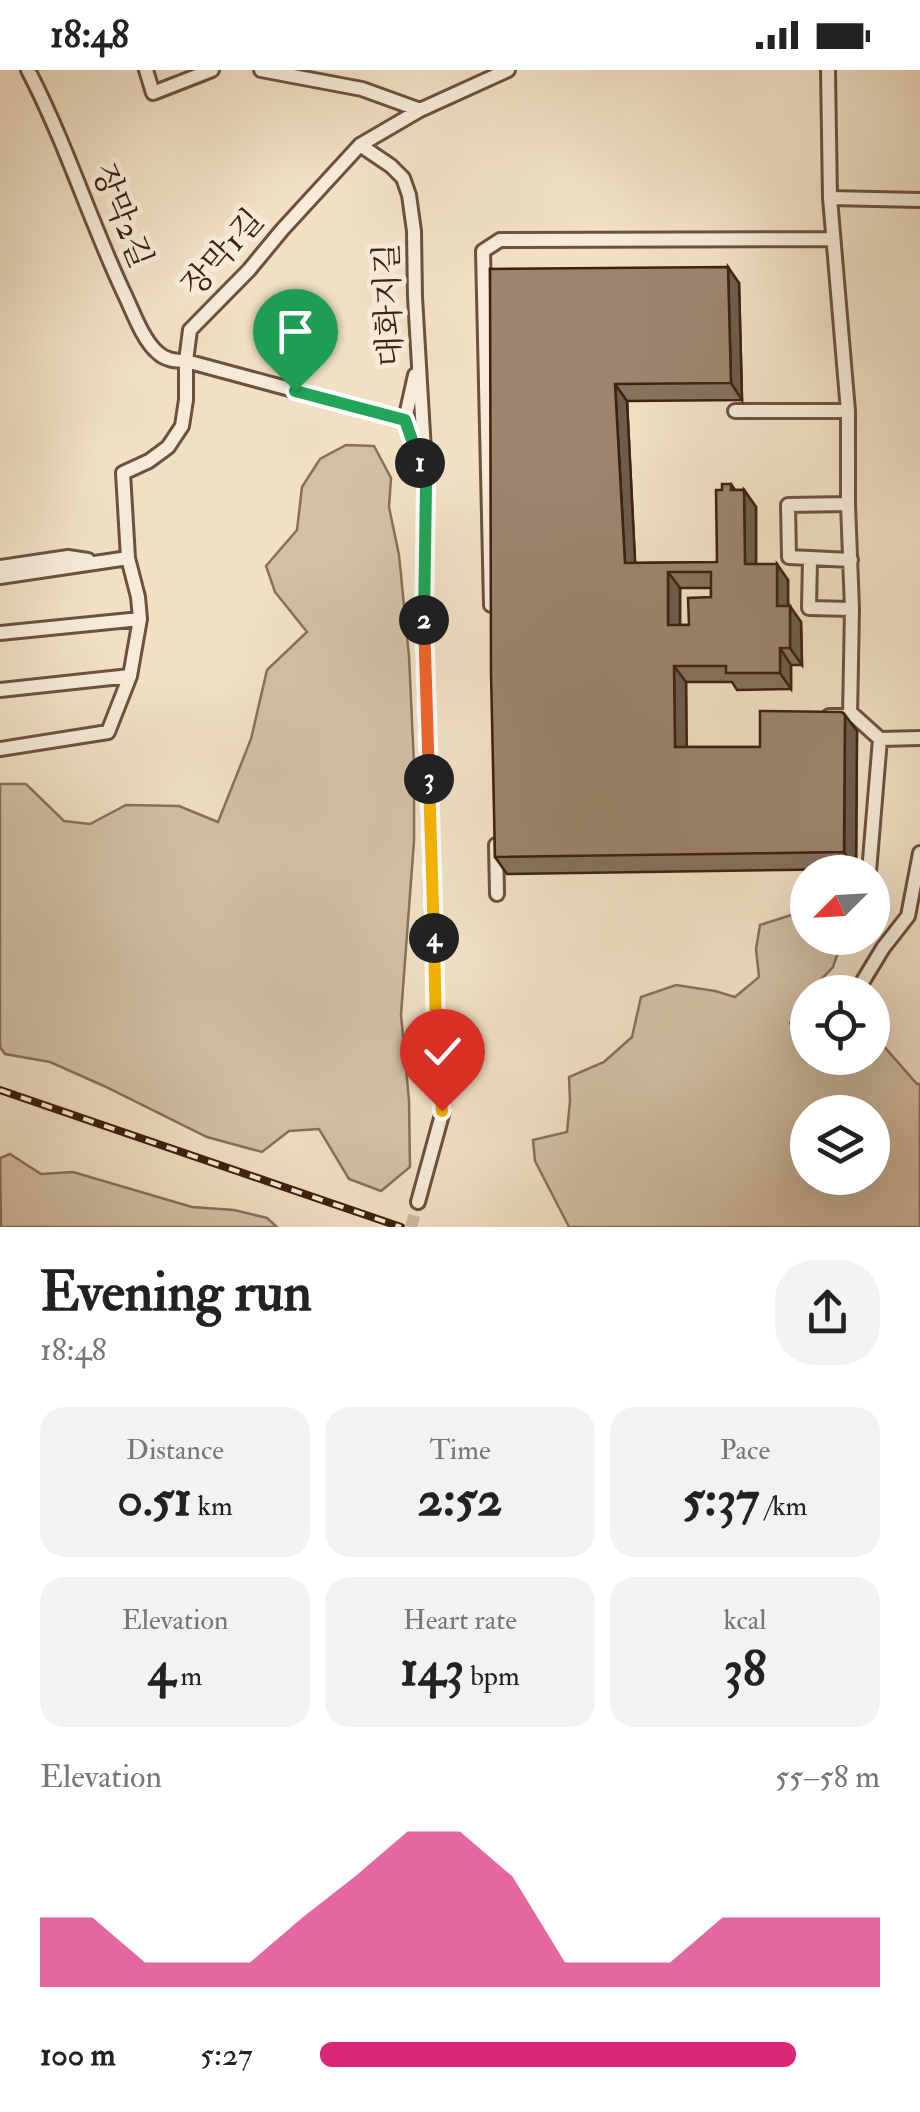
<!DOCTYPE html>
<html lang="en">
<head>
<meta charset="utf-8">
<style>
	:root { --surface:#fff; --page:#f2f2f2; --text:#222; --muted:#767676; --accent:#db2777 }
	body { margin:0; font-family:"IM FELL Double Pica","Noto Serif KR",serif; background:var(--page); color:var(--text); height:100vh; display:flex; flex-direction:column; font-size:38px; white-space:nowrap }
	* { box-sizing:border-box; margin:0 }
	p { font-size:32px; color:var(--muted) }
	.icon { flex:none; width:55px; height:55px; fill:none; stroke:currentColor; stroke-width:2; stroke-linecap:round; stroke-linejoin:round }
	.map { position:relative; height:1157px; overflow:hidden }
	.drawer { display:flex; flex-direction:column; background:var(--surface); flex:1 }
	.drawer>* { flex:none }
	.needle { width:65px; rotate:246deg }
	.fabs { position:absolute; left:790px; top:785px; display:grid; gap:20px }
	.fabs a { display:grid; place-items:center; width:100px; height:100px; border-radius:50%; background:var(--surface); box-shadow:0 10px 40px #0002; font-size:50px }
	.pin { position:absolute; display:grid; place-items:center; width:85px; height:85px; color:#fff; margin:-102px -42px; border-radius:50% 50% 50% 0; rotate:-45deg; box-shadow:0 0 10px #0007 }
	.pin .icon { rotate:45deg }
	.km { position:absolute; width:50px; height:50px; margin:-25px; border-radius:50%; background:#222; color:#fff; font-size:28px; line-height:50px; text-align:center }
	.round { display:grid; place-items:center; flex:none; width:105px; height:105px; border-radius:40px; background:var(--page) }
	.summary { display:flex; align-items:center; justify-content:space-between; height:170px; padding:0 40px }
	h1 { font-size:55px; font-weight:700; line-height:75px }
	.stats { display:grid; grid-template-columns:repeat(3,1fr); gap:15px; height:170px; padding:10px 40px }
	.stats div { display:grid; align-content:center; border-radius:25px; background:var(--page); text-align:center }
	.stats b { font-size:50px; font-weight:700 }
	.stats small { font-size:28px; font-weight:400 }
	.stats p { font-size:28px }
	.chart { height:280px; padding:20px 40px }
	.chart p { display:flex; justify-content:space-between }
	.chart svg { width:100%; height:180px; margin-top:10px; fill:var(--accent); opacity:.7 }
	ul { padding:0 40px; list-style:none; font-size:32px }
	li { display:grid; grid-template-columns:160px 120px 1fr; align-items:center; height:75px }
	li i { height:25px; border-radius:12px; background:var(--accent) }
	.status { display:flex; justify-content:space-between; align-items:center; height:70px; padding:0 50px; background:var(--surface); direction:ltr }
	.status svg { height:28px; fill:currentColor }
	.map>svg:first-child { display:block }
	.green { fill:#d3c0a5; stroke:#89705a; stroke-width:2.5; fill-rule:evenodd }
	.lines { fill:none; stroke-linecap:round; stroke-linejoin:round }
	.minor-tunnel { stroke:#cdbaa0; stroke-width:12; stroke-dasharray:12 6; stroke-linecap:butt }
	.minor-casing { stroke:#6c513c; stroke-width:18 }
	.minor { stroke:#f6ebd9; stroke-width:12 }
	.rail-casing { stroke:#3f210e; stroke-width:8 }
	.rail { stroke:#f6ebd9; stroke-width:4; stroke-dasharray:11; stroke-linecap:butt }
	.wall { fill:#86725e; stroke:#3f210e; stroke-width:2.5; fill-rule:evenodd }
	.shaded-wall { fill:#6d5c4c; stroke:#3f210e; stroke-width:2.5 }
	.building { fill:#9c846d; stroke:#3f210e; stroke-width:2.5; fill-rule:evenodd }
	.split-1-casing { stroke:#fff; stroke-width:20 }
	.split-2-casing { stroke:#fff; stroke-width:20 }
	.split-3-casing { stroke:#fff; stroke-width:20 }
	.split-4-casing { stroke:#fff; stroke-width:20 }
	.split-5-casing { stroke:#fff; stroke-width:20 }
	.split-1 { stroke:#22a559; stroke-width:12 }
	.split-2 { stroke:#22a559; stroke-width:12 }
	.split-3 { stroke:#f0652b; stroke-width:12 }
	.split-4 { stroke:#f5b400; stroke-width:12 }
	.split-5 { stroke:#f5b400; stroke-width:12 }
	.labels { text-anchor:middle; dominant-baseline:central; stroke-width:10; stroke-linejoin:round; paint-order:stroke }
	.street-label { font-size:32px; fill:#3f210e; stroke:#f6ebd9 }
</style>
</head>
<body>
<div class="status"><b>18:48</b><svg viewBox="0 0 49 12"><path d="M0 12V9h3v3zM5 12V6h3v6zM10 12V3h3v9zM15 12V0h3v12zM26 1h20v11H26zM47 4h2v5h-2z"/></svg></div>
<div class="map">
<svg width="920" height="1157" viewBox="0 0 920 1157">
	<rect width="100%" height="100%" fill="#f1e0c4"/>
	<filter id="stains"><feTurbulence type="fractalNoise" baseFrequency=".002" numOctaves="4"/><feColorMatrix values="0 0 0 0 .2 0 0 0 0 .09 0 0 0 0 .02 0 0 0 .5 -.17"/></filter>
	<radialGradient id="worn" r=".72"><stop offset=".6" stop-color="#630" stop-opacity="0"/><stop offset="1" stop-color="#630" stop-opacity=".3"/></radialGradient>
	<!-- green -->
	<path class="green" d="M346,375L374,376L391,408L389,437L399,485L409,586L414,695V771L401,945L409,1030L410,1097L381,1121L349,1109L319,1059L289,1061L262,1082L207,1067L104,1016L50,992L5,984L0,977V714H26L64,751L90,754L126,735L179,736L218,752L251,669L267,600L307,562L275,522L266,496L297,460L302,417L320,389Z
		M807,840L808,868H843L833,897L804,927L790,953L803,980L807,979L808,988H872L873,964L917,1014H920V1157H569L535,1091L533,1070L567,1062L570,1031L569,1007L604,992L632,967L641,927L676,915L715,921L735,927L759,907L756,879L760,855ZM872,1042V1108H808V1042Z
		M10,1084L41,1104L73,1102L192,1137L234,1140L267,1148L277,1157H1L0,1088Z"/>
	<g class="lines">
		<!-- minor-tunnel -->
		<path class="minor-tunnel" d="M411,1157L418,1132"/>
		<!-- minor casing -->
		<g class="minor-casing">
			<path id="minor" d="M28,0C65,71 89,148 123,221C132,239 142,269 157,282C165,290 175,291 186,291L405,350
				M146,0L153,23L212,0
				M261,0L362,19L420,40
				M828,0L830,128L848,341V434L852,539L850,646H829
				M360,75L391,96L403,108L409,125L414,161L415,227L426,415L424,566L436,962L443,1041L418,1132
				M830,128L920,130
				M415,305L405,350L419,391
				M735,341H848
				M848,434L788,435L789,487L851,490
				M810,489L809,538L852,539
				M0,497L68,487L88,490
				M0,507L128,488
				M491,535L483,181L500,170L833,169
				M0,563L140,549
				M0,620L130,606
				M850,642L880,669L869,802H867
				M880,669L920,668
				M0,679L108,662L130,606L140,549L138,527L128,488L123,403L149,391L168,377L182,356L186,330V291L190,260L249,200L282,160L360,75L420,40L508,0
				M496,775L497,824
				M860,922L863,911L883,878L908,846L920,783"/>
		</g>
		<!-- minor -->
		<use href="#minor" class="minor"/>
		<!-- rail casing -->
		<g class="rail-casing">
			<path id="rail" d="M0,1020L401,1157"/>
		</g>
		<!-- rail -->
		<use href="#rail" class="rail"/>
	</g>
	<!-- wall -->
	<path class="wall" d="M490,199L739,213L742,330L627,331L635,493L717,492L722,420L731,414L735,420H744L756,437V494L788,510V536L801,552L802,595H791V619L737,620L732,612H686V677H760L857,661L856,799L507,804L495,787ZM680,518H711V527L689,555H680Z"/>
	<!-- shaded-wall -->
	<path class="shaded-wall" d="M728,197L739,213L742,330L731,313Z
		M615,314L627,331L636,510L625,493Z
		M744,420L756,437V511L745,494Z
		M777,494L788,510V552L777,536Z
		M668,502L680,518V572L668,555Z
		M790,536L801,552L802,595L790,578Z
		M780,578L791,595V619L780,603Z
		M674,596L686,612L687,694L675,677Z
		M845,645L857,661L856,799L844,782Z"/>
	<!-- building -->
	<path class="building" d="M728,197L731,313L615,314L625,493L717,492L716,420H722V414H731V420H744L745,494H777V536H790V578H780V603H726V596H674L675,677H760V641L842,642L845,645L844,782L495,787L491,603L490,199ZM668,502H711V527L688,528L689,555H668Z"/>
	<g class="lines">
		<!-- split-1 casing -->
		<g class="split-1-casing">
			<path id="split-1" d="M295,321L405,350L420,393"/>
		</g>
		<!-- split-2 casing -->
		<g class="split-2-casing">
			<path id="split-2" d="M420,393L426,415L424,550"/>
		</g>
		<!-- split-3 casing -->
		<g class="split-3-casing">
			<path id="split-3" d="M424,550L429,709"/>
		</g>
		<!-- split-4 casing -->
		<g class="split-4-casing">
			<path id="split-4" d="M429,709L434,868"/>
		</g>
		<!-- split-5 casing -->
		<g class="split-5-casing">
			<path id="split-5" d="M434,868L436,962L442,1041"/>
		</g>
		<!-- split-1 -->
		<use href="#split-1" class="split-1"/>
		<!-- split-2 -->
		<use href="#split-2" class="split-2"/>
		<!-- split-3 -->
		<use href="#split-3" class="split-3"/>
		<!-- split-4 -->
		<use href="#split-4" class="split-4"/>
		<!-- split-5 -->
		<use href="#split-5" class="split-5"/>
	</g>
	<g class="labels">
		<!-- street labels -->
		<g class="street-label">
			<text transform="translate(122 146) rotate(68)">장막2길</text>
			<text transform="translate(223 183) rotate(-48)">장막1길</text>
			<text transform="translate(389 235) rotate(-92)">대화지길</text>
		</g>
	</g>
	<rect width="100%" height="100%" filter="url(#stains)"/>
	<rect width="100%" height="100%" fill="url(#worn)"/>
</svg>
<div class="fabs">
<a><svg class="needle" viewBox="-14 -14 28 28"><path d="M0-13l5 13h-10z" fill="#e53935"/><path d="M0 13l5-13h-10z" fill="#767676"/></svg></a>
<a><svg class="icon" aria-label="locate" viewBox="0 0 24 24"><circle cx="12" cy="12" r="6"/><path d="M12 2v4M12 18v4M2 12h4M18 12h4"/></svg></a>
<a><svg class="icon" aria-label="layers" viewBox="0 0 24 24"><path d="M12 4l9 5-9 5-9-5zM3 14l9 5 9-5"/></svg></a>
</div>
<div class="pin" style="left:295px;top:321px;background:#1e9e55"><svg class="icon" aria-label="arrive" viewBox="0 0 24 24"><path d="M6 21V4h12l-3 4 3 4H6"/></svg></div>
<div class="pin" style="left:442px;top:1041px;background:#d93025"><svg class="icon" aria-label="check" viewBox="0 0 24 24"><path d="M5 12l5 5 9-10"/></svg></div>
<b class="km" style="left:420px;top:393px">1</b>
<b class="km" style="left:424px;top:550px">2</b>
<b class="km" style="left:429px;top:709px">3</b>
<b class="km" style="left:434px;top:868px">4</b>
</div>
<section class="drawer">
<div class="summary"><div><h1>Evening run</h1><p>18:48</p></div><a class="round"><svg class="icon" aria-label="share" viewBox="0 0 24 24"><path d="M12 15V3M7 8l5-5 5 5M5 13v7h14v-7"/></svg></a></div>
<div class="stats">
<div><p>Distance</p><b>0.51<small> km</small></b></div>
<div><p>Time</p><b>2:52</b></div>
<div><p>Pace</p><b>5:37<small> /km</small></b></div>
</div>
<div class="stats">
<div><p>Elevation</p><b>4<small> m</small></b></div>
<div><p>Heart rate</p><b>143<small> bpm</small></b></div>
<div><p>kcal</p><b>38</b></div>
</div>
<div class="chart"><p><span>Elevation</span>55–58 m</p>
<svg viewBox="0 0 160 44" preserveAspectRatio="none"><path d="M0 44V27L10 27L20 38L30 38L40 38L50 27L60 17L70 6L80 6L90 17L100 38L110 38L120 38L130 27L140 27L150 27L160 27V44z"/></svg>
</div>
<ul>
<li><b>100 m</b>5:27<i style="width:85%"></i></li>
</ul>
</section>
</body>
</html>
